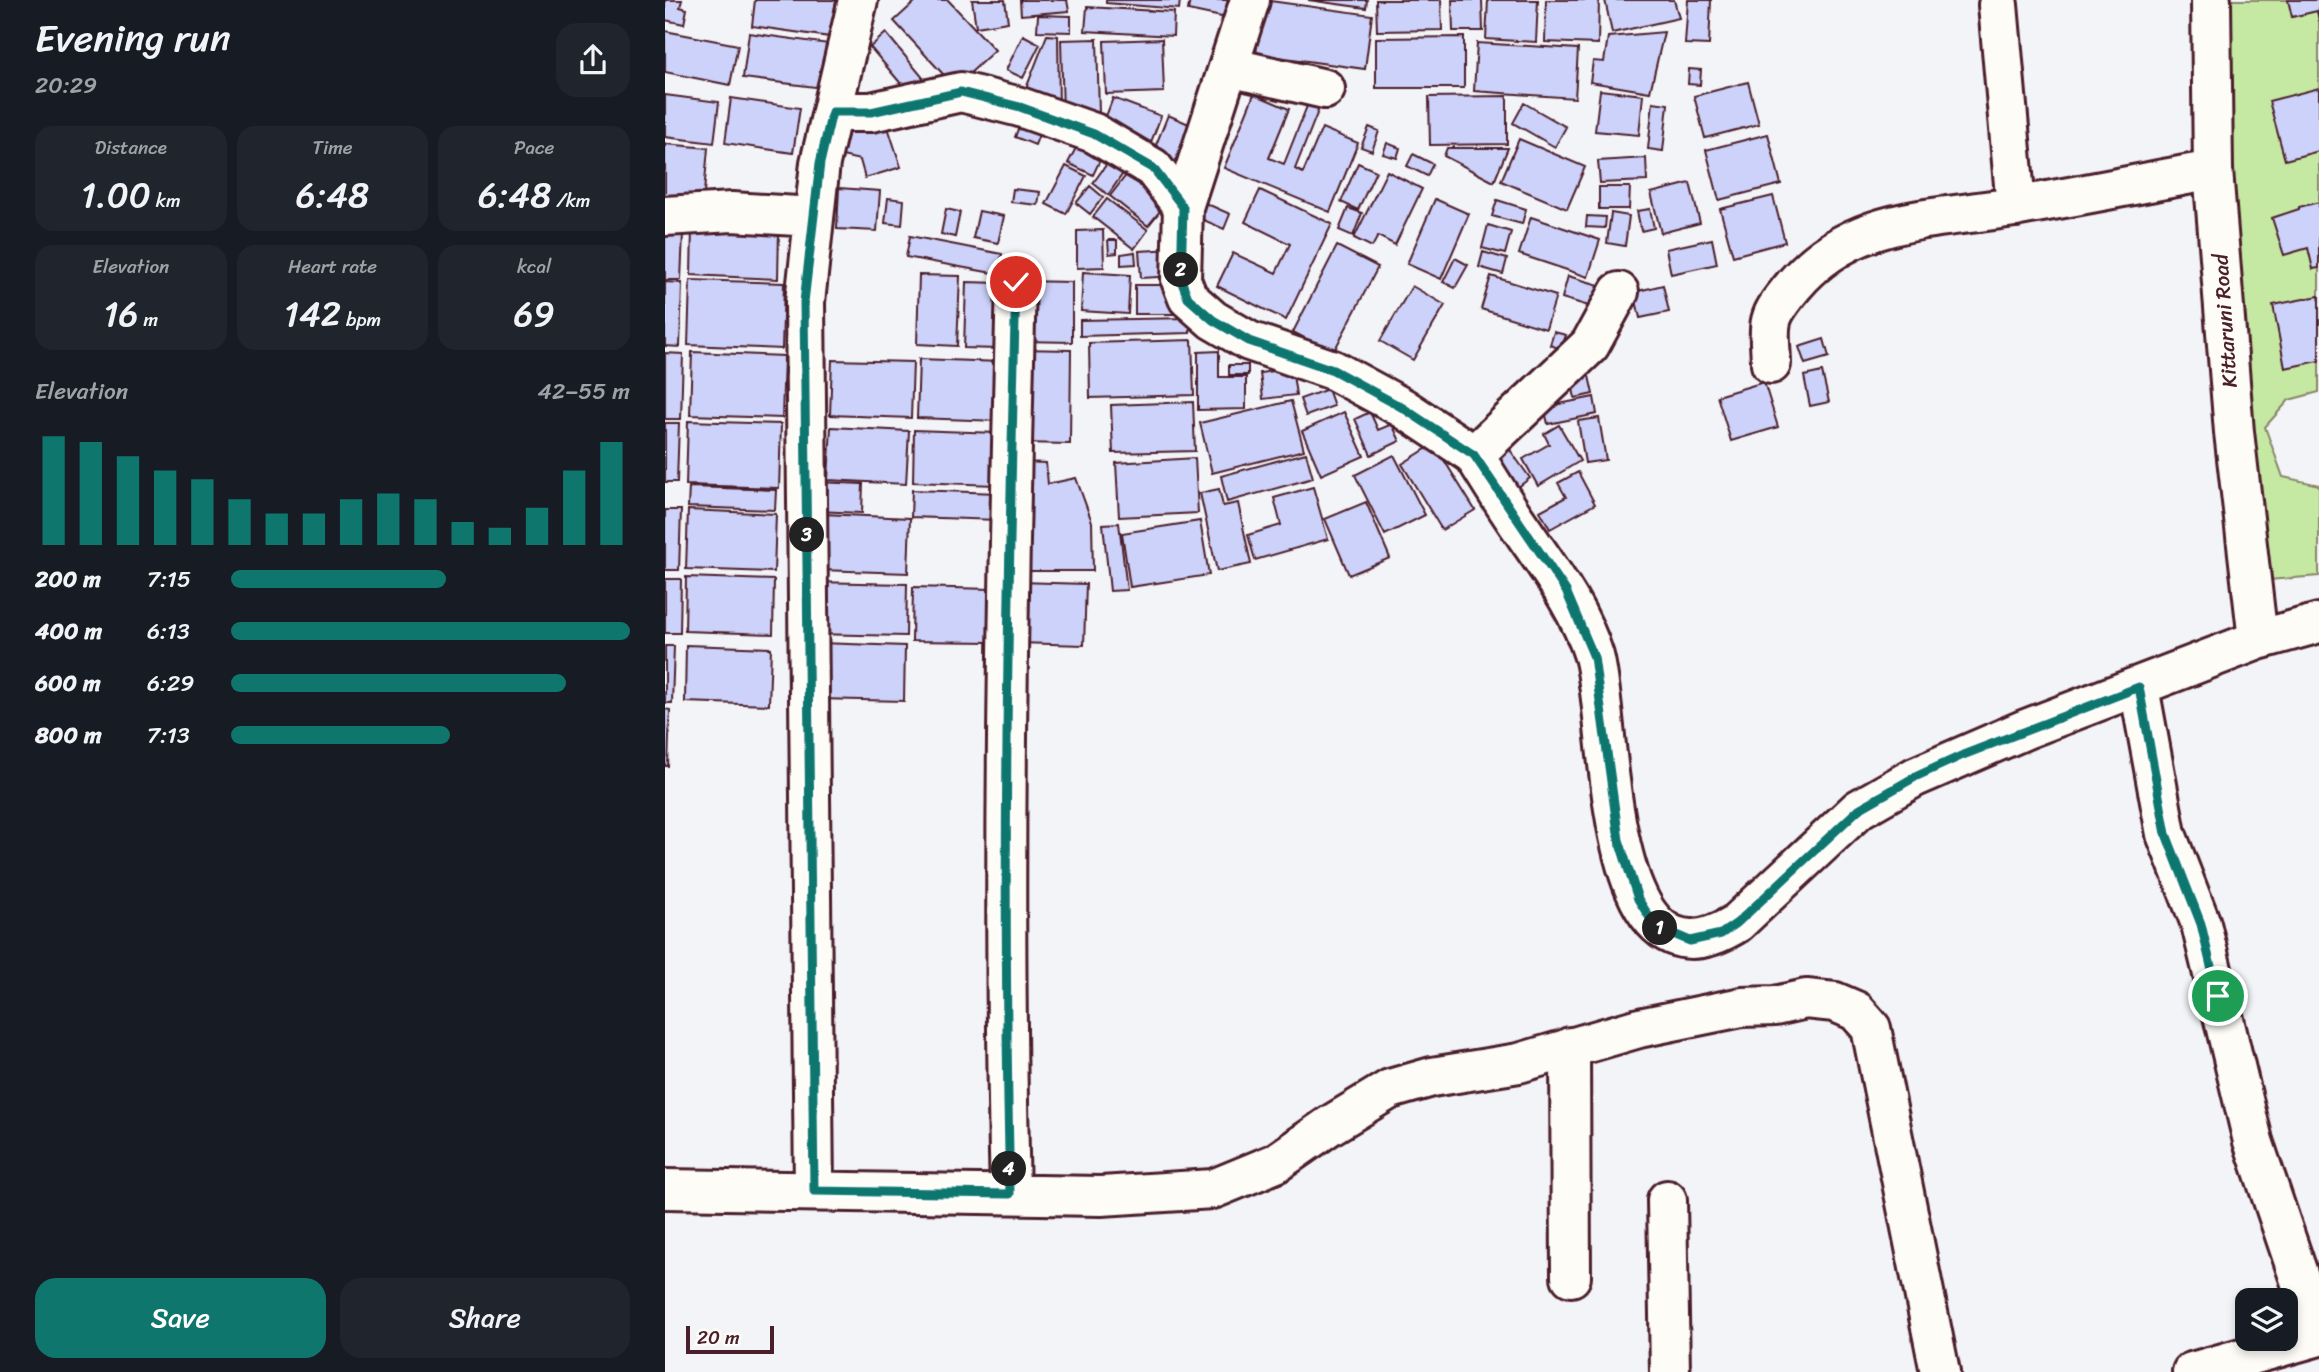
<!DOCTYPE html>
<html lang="en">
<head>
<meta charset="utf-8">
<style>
	:root { --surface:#171b24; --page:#20242c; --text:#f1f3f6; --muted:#9ea1a6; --accent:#0f766e }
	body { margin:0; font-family:Sriracha,sans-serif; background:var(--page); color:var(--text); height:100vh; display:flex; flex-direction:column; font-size:26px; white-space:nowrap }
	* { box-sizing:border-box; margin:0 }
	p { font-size:23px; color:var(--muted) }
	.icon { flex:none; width:38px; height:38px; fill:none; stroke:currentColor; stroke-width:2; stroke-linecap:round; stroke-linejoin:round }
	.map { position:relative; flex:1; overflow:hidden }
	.details { display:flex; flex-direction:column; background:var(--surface); width:665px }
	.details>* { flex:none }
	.buttons { position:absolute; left:1570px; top:1288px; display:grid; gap:14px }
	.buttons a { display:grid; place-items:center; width:63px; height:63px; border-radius:14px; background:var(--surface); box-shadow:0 4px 10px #0003; font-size:35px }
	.scale { position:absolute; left:21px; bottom:18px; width:88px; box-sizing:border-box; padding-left:7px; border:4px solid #4a1f2b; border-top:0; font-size:19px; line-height:24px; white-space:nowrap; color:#4a1f2b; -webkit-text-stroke:5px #fdfcf7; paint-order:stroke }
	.pin { position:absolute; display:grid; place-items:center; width:60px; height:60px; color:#fff; margin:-30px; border:4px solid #fff; border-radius:50%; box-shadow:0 2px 7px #0007 }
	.km { position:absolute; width:35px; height:35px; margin:-18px; border-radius:50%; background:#222; color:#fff; font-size:19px; line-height:35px; text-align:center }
	.round { display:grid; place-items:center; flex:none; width:74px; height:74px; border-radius:21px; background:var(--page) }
	.head { display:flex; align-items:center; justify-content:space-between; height:119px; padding:0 35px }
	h1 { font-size:38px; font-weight:600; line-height:52px }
	.stats { display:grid; grid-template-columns:repeat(3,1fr); gap:10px; height:119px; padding:7px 35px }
	.stats div { display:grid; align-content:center; border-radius:18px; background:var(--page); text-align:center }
	.stats b { font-size:35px; font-weight:600 }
	.stats small { font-size:19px; font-weight:400 }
	.stats p { font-size:19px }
	.chart { height:196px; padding:14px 35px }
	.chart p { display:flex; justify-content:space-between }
	.chart svg { width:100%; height:126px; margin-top:7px; stroke:var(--accent); stroke-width:6 }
	.cta { display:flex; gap:14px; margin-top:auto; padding:14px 35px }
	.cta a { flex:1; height:80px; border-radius:21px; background:var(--accent); color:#fff; font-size:28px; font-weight:600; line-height:80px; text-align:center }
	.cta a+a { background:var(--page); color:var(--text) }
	ul { padding:0 35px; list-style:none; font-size:23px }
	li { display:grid; grid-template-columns:112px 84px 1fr; align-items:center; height:52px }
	li i { height:18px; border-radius:9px; background:var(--accent) }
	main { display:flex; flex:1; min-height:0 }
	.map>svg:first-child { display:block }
	.green { fill:#c5e9a3; stroke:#888467; stroke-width:2 }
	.building { fill:#cdd2fa; stroke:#4a1f2b; stroke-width:2 }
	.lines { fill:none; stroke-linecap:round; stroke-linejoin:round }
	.minor-casing { stroke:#4a1f2b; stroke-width:44 }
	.minor { stroke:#fdfcf7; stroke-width:38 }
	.route-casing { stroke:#fff; stroke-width:14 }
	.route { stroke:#0f766e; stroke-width:9 }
	.labels { text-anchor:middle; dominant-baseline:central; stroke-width:5; stroke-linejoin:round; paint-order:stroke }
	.street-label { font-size:21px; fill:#4a1f2b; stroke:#fdfcf7 }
</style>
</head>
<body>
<main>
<section class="details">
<div class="head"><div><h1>Evening run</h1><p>20:29</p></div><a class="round"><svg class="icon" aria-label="share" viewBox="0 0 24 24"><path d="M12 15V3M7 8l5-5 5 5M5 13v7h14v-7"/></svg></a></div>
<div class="stats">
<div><p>Distance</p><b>1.00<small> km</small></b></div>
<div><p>Time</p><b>6:48</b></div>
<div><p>Pace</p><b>6:48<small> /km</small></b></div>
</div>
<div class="stats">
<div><p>Elevation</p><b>16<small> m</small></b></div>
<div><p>Heart rate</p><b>142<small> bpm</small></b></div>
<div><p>kcal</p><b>69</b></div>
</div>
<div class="chart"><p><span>Elevation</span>42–55 m</p>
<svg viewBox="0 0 160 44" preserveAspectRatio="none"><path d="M5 44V6M15 44V8M25 44V13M35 44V18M45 44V21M55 44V28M65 44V33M75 44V33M85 44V28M95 44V26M105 44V28M115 44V36M125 44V38M135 44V31M145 44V18M155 44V8"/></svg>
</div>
<ul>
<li><b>200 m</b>7:15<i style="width:54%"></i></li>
<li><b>400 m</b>6:13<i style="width:100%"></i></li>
<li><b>600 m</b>6:29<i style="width:84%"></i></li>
<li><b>800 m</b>7:13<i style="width:55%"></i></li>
</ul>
<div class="cta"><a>Save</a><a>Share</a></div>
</section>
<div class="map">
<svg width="1654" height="1372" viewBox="0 0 1654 1372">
	<rect width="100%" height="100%" fill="#f3f4f8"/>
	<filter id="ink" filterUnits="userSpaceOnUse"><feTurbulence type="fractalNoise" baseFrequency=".0143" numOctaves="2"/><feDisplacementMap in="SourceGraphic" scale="14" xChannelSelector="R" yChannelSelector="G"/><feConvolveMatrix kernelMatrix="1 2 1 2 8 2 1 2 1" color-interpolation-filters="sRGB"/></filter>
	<g filter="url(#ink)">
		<!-- green -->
		<path class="green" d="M1559,0H1654V392L1624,400L1600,427L1618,477L1654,485V576L1591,581L1553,202Z"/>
		<!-- building -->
		<path class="building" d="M0,0H17L15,7L22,9L19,24L0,20Z
			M90,0H171L165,37L87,26Z
			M252,0H283L330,50L290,87L229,21Z
			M307,0H340L343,22L311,27Z
			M355,0H402L404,11L356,15Z
			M441,0H515L514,9L441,3Z
			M525,0H575L571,20L523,10Z
			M598,0L707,15L700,69L591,54Z
			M643,0H702L701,8Z
			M711,0H776L777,30L712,31Z
			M787,0H817L818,31H788Z
			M823,0H873L871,42L821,39Z
			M881,0H934L933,44L880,42Z
			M940,0H1009L1014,18L947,33Z
			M1023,0H1046L1044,45L1020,44Z
			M1623,0H1654V21L1652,11L1627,17Z
			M422,7L509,12L508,36L420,31Z
			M373,15L406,16V32L372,31Z
			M0,31L73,45L65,85L0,72Z
			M999,32L985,92L925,82L928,61L939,62L943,37Z
			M84,33L164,44L158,88L78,78Z
			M221,33L264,85L248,98L205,47Z
			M358,35L375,44L358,78L341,70Z
			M382,35L393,36L394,111L357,99Z
			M799,37V88H711V38Z
			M432,39L434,113L398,114L396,40Z
			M497,39L499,92L441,94L439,41Z
			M812,43L913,49L910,98L809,91Z
			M1024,69L1036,70L1035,85L1023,84Z
			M1083,82L1094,124L1040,138L1029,96Z
			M1654,88V151L1620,160L1604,101Z
			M935,90L978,95L974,135L930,131Z
			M589,94L624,109L604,158L619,164L644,101L655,106L630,169L638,173L657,128L693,143L665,212L559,168Z
			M0,95L54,102L49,143L0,137Z
			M842,96V144L765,145L764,97Z
			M66,98L135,108L128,153L60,143Z
			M448,98L496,116L483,150L435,132Z
			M988,102L1003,104L998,151L983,149Z
			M859,103L901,127L890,147L848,123Z
			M503,115L531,127L515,167L487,155Z
			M358,116L378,124L370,145L350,137Z
			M220,118L236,167L200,178L195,160L177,156L185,128Z
			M704,127L714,131L707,151L696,147Z
			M1103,134L1116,184L1054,200L1041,150Z
			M854,139L920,167L902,209L836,181Z
			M722,143L735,148L732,158L718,154Z
			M0,144L43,148L38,204L0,200Z
			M412,146L436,158L428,175L403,163Z
			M782,148H843L829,182L779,156Z
			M748,154L768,164L762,176L742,166Z
			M981,158L982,181L935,183L933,161Z
			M444,161L459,172L443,195L428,183Z
			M693,163L711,171L693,210L676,202Z
			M401,166L421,176L401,214L381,204Z
			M466,169L504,200L483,226L445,196Z
			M722,171L757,189L730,245L713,236L707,247L689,238Z
			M1025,183L1035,223L996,233L986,193Z
			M425,186L438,197L425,214L411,203Z
			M934,187H965L964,209H934Z
			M174,188L215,191L212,231L172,229Z
			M348,189L375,192L373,205L346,202Z
			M595,190L667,224L621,320L552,286L568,253L611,273L625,244L580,222Z
			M1108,196L1120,242L1068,256L1055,209Z
			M223,198L239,200L237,225L220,223Z
			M442,199L483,230L469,249L428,217Z
			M770,199L804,214L776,279L742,264Z
			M832,200L861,209L857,224L827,216Z
			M1654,202V268L1648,269L1643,248L1619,255L1607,218L1634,209V207Z
			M540,203L565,214L559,229L534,218Z
			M683,208L697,213L688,236L674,230Z
			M281,209L295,212L290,237L276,234Z
			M985,209L989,228L976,231L972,211Z
			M314,211L339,216L333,243L308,238Z
			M946,213L964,216L960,246L942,243Z
			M922,216L941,217L940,228L921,227Z
			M866,217L935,240L923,277L854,254Z
			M823,225L846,232L840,254L817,248Z
			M27,226L114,229L113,279L26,275Z
			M438,230L439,267L412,268V231Z
			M0,233H18L16,280H0Z
			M245,236L337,254L333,274L241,257Z
			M1047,239L1052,264L1006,274L1001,249Z
			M443,240H452V253L444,254Z
			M672,246L713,267L668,353L628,332Z
			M509,249L511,276L476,278L474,251Z
			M470,252L471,264L456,265V254Z
			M818,252L842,259L838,274L814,267Z
			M790,258L803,265L790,288L778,282Z
			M418,272L465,275L463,314L416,311Z
			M254,275L295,276L292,346L252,344Z
			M826,276L891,296L881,329L816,309Z
			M903,276L934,285L927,307L897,298Z
			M25,280L119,283L117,349L23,345Z
			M356,281L407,282V342L356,341Z
			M0,282L17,283L15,347L0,346Z
			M301,282L335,283L333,349L299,348Z
			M470,285H508L509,314H470Z
			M998,285L1004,312L975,318L969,292Z
			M747,286L780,305L748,360L715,341Z
			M1654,296V361L1620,368L1608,305Z
			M525,318V333L415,336V320Z
			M889,332L901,335L896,349L885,345Z
			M1159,339L1164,357L1140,364L1134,347Z
			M527,340L529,395L425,398L424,343Z
			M353,349L406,350L405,444L353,443Z
			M554,351V377H581V409L533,410V352Z
			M27,352L119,356L117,418L25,415Z
			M0,353L18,354L16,419H0Z
			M254,359L336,362L334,421L252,418Z
			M167,360L248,362L246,418L165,415Z
			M564,365H583V375H564Z
			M922,367L928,394L910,398L904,371Z
			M627,368L631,395L598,399L595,373Z
			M1157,372L1164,402L1145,406L1139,376Z
			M1099,382L1113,427L1066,441L1052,396Z
			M663,389L669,406L641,416L635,399Z
			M929,397L932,414L883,424L879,407Z
			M626,401L639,450L547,473L535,423Z
			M528,402L530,451L448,453L446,405Z
			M679,412L699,456L656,475L637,431Z
			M705,412L713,430L727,424L735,441L706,455L690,419Z
			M934,418L941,460L920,463L913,421Z
			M23,421L116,424L114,488L21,485Z
			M0,423H14L12,482H0Z
			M894,425L915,461L873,486L858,459L884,444L879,434Z
			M166,427L244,431L241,484L163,480Z
			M249,430L332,433L331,485L248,482Z
			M769,444L810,510L777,530L737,464Z
			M843,447L865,478L844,494L822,462Z
			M641,453L648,478L562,502L556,476Z
			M729,455L760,515L720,535L690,475Z
			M530,458L533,513L454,517L451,463Z
			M356,462L381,463L383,484L411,478L427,522L428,571H356Z
			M913,472L930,504L885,529L875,511L901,497L893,483Z
			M152,482L198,484L197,513L151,511Z
			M24,487L111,490L110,510L23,507Z
			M648,487L663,539L590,560L583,535L616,525L609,498Z
			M554,489L558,506L573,503L586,564L552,571L535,493Z
			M247,490L334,493L333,520L246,517Z
			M701,502L725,558L684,575L660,519Z
			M0,510H16L14,570H0Z
			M23,510L111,514L109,572L21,569Z
			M157,514L245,518L243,573L155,570Z
			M535,521L544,575L465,587L457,533Z
			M454,523L462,590L445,591L438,524Z
			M21,577L109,580L108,634L20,631Z
			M0,579H16L15,633H0Z
			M147,582L242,584L241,636L147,634Z
			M354,582L421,584L419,645L353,643Z
			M248,587L327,589L326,642L247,641Z
			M155,643L240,646L239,701L153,699Z
			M21,645L106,648L104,705L20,702Z
			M0,646H9L7,703H0Z
			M0,709L5,710L3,766H0Z"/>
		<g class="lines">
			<!-- minor casing -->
			<g class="minor-casing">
				<path id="minor" d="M1546,0L1548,170L1569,432L1593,640
					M1333,5L1351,207
					M564,67L660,89
					M167,112H206L296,92L355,107L429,133L488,168L518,207L516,280L523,298L548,320L584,341L668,370L738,408L809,455L925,345L954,292
					M518,207L585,0
					M0,216L67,212L149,217
					M1106,364C1106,350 1103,334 1106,321C1109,308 1121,295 1129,285C1189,214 1270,221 1354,206C1419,195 1483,182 1548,170
					M809,455C825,481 841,507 858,531C886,572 914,608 929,656C948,722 935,1009 1072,923L1194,809L1250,777L1361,729L1593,640L1654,623
					M1474,687L1501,834L1536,924L1588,1141L1654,1336
					M905,1047L906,1277
					M0,1189L436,1196L548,1189L611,1163L664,1126L725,1089L767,1077L854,1063L974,1028L1077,1007L1110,1006L1141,999L1170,1002L1191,1011L1206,1028L1275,1372
					M149,1191L140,302L155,163L193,0
					M345,1194C337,890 343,586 351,282
					M1002,1200L1005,1372
					M1527,1372L1654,1336"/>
			</g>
			<!-- minor -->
			<use href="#minor" class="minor"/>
		</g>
	</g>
	<g class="lines" filter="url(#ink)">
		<!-- route casing -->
		<g class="route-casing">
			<path id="route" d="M351,282C343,586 337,890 345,1194L149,1191L139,302L155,163L167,112H206L296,92L355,107L429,134L488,168L518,207L516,280L523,298L548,320L584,341L668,370L738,408L809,455L901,591L929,657L954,840L973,899L990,926L1025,941L1056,934L1072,923L1194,809L1250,777L1298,755L1474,687L1501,834L1536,924L1553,996"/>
		</g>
		<!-- route -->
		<use href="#route" class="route"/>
	</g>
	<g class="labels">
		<!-- street labels -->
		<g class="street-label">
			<text transform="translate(1560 321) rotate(-94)">Kittaruni Road</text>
		</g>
	</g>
</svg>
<div class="buttons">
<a><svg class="icon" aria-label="layers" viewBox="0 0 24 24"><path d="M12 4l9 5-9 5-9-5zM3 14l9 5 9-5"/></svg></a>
</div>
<div class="scale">20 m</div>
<div class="pin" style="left:1553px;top:996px;background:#1e9e55"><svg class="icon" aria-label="arrive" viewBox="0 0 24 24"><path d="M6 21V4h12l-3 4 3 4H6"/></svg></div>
<div class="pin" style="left:351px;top:282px;background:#d93025"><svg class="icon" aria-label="check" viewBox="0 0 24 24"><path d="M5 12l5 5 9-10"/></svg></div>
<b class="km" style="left:995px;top:928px">1</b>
<b class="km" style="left:516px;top:270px">2</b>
<b class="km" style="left:142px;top:535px">3</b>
<b class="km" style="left:344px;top:1169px">4</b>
</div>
</main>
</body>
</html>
